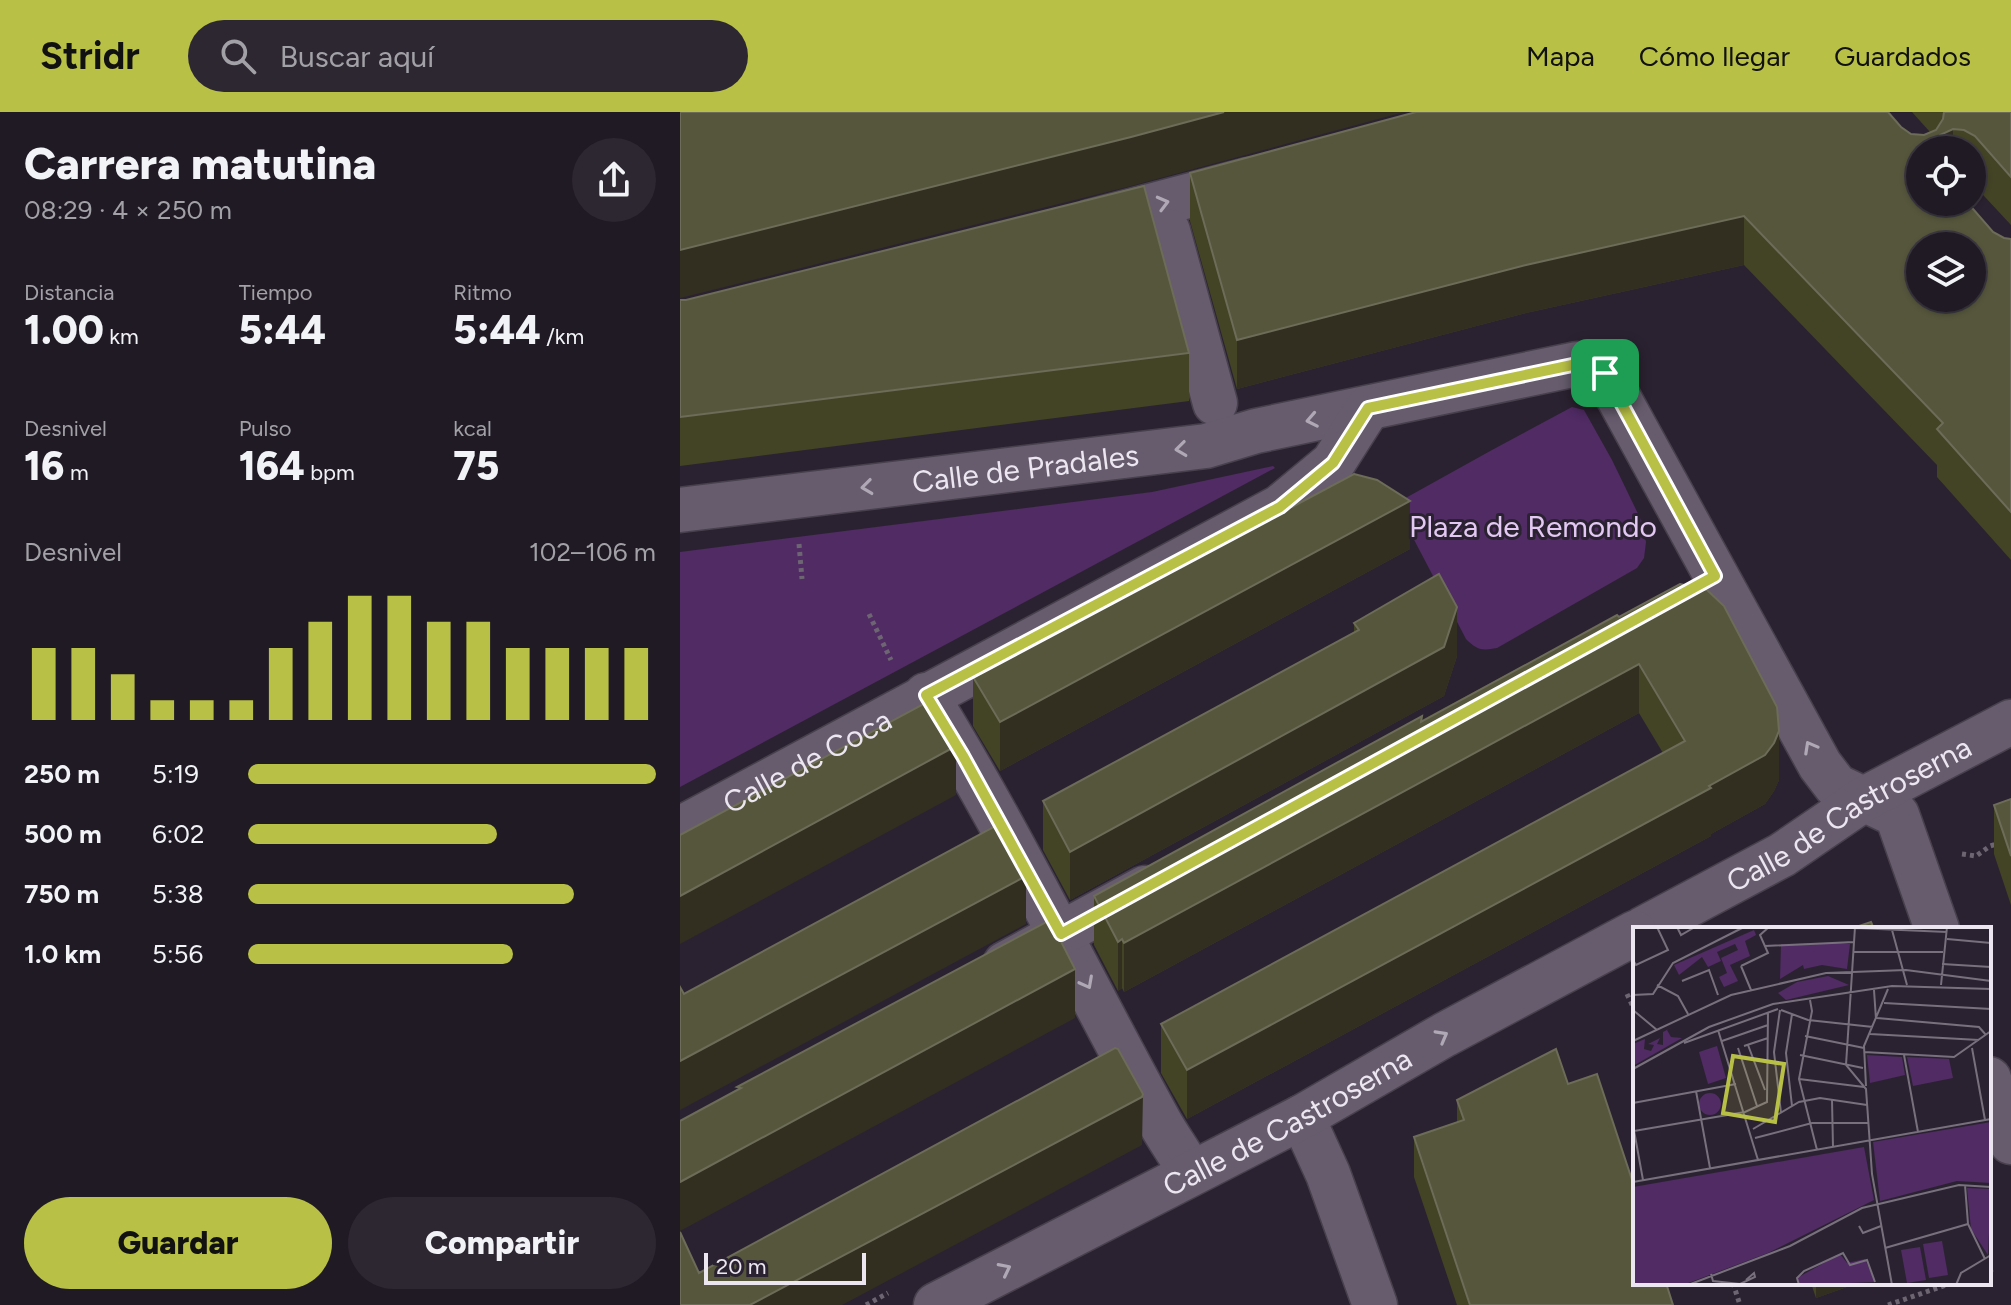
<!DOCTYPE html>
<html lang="es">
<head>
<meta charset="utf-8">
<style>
	:root { --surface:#201a25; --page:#2d2732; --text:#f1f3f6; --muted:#a2a1a7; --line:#3d3842; --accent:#b9c046 }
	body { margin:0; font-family:Figtree,sans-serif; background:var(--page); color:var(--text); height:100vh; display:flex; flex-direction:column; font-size:30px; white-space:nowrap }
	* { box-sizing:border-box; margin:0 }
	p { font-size:26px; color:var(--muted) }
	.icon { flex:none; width:44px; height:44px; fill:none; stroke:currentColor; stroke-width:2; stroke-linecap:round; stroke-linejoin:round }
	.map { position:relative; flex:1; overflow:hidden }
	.side { display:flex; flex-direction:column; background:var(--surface); width:680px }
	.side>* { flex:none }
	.fabs { position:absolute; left:1226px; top:24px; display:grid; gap:16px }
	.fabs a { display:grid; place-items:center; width:80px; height:80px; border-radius:50%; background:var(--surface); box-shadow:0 2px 6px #0004,0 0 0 2px var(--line); font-size:40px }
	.scale { position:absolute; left:24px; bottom:20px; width:162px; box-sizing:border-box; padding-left:8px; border:4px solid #ece6f0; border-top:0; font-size:22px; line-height:28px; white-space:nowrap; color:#ece6f0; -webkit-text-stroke:6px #2b2231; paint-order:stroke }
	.pin { position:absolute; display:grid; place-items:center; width:68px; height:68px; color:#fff; margin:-34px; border-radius:16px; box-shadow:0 4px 12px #0006 }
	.round { display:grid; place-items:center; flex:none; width:84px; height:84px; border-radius:42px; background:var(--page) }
	.headline { display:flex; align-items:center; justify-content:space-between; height:136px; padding:0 24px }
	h1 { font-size:44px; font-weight:800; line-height:60px }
	.figures { display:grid; grid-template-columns:repeat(3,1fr); gap:12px; height:136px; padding:8px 24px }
	.figures div { display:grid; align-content:center }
	.figures b { font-size:40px; font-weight:800 }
	.figures small { font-size:22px; font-weight:400 }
	.figures p { font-size:22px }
	.chart { height:224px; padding:16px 24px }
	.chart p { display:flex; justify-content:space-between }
	.chart svg { width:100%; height:144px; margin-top:8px; stroke:var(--accent); stroke-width:6 }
	.action { display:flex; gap:16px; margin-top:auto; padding:16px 24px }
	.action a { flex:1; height:92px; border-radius:48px; background:var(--accent); color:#111; font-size:32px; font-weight:800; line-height:92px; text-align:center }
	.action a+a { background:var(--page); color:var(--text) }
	ul { padding:0 24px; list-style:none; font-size:26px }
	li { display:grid; grid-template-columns:128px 96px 1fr; align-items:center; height:60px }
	li i { height:20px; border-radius:10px; background:var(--accent) }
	header { display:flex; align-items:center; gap:48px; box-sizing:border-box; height:112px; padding:0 40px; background:var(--accent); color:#111 }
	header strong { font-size:38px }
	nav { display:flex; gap:44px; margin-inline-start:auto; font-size:28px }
	.search { width:560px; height:72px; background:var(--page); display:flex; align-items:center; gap:20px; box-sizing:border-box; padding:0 28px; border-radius:44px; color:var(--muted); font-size:30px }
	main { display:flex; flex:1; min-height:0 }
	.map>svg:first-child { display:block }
	.green { fill:#502b64 }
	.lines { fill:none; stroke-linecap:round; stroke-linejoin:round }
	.street-casing { stroke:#48404c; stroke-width:47 }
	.path { stroke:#6d6572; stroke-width:5; stroke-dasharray:4 4; stroke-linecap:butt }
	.street { stroke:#665c6d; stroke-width:44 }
	.wall { fill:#434426 }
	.shaded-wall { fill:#322f21 }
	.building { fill:#55563c; stroke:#6d6c58; stroke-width:2; fill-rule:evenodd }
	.oneway { stroke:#b0a8b5 }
	.route-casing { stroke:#fff; stroke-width:16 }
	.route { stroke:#b9c046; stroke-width:10 }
	.labels { text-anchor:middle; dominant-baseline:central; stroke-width:6; stroke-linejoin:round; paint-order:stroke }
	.street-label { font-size:30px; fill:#ece6f0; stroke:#2b2231 }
	.park-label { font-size:30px; fill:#e2c8f2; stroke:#2b2231 }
	.inset-road { fill:none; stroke:#78707d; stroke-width:2 }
	.view { fill:#b9c046; fill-opacity:0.15; stroke:#b9c046; stroke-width:4 }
	.inset-edge { fill:none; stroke:#ece6f0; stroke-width:4 }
</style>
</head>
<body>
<header>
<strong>Stridr</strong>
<div class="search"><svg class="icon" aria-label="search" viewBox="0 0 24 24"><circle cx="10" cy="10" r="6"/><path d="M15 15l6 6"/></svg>Buscar aquí</div>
<nav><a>Mapa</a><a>Cómo llegar</a><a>Guardados</a></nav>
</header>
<main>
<section class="side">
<div class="headline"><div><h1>Carrera matutina</h1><p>08:29 · 4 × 250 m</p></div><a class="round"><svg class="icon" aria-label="share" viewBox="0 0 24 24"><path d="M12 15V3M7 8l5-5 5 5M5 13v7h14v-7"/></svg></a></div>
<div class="figures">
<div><p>Distancia</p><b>1.00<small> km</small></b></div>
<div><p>Tiempo</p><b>5:44</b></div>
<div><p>Ritmo</p><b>5:44<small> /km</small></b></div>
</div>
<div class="figures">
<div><p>Desnivel</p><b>16<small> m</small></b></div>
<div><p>Pulso</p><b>164<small> bpm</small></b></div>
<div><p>kcal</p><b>75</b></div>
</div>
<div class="chart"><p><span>Desnivel</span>102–106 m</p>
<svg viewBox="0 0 160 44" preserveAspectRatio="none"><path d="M5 44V22M15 44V22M25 44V30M35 44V38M45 44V38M55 44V38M65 44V22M75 44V14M85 44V6M95 44V6M105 44V14M115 44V14M125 44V22M135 44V22M145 44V22M155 44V22"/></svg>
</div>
<ul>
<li><b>250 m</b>5:19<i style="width:100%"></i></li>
<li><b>500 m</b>6:02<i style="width:61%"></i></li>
<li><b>750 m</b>5:38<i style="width:80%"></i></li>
<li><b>1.0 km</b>5:56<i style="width:65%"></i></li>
</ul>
<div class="action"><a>Guardar</a><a>Compartir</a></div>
</section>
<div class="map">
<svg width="1331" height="1193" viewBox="0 0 1331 1193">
	<rect width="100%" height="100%" fill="#2b2231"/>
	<!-- green -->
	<path class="green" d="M892,295L904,298L932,348L962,410L966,430L964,446L957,456L817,536C802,539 797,538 786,527L719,399L722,388L812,338Z
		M593,354L595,356L0,675V440L472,380Z"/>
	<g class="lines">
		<!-- street casing -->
		<g class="street-casing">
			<g id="street">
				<path d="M410,110L568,68"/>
				<path d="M488,119L535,291"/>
				<path id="s1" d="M0,398L526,334L576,319L897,252L925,261L1140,653L1156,674L1217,703L1257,817"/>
				<path d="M246,583C331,721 401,867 479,1009C489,1027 501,1043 511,1061"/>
				<path id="s2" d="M0,717L600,395L653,351L688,296"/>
				<path id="s3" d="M963,817L1102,743L1184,687L1331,610"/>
				<path d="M325,852L465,776"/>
				<path d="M1309,967L1331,1030"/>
				<path d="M622,1005L648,1062L695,1193"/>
				<path id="s4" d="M256,1193L622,1005L764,923L955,821"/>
			</g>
		</g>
		<!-- path -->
		<path class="path" d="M119,432L122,467
			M189,502L211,548
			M1282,742L1296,744L1310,734L1331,727
			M947,882L955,899
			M1309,1158L1313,1157
			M1053,1171L1060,1193
			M186,1193L208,1181
			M1208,1193L1272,1171"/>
		<!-- street -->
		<use href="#street" class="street"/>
	</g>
	<!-- wall -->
	<path class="wall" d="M1232,0H1331V113L1292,71V38H1240L1313,120L1324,126L1331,127V448L1257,365V353L1064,153L846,201L557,277L510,109V61L1221,15L1231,22L1244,23L1250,20Z
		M0,188L509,241V289L0,354Z
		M612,395L730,437L320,659L293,614V565Z
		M937,503L1099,668L1094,679L1085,692L1031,722V724L507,1007L481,961V912L983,641L959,601L444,880L442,876L438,879L414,833V784Z
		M674,511L777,544L764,584L390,788L363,738V689L674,520Z
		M1331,687V793L1314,742V693Z
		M888,972L993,1193H777L734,1065V1025L777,1010V988Z
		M1131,1171H1178L1136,1186Z"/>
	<!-- shaded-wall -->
	<path class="shaded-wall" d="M544,0H724L451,74L0,186V138Z
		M1273,17V38H1253V34L1260,23Z
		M1064,104V153L846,201L557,277V228L846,153Z
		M730,389V437L320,659V610Z
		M777,495V544L764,584L390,788V740Z
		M959,552V601L444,880V831Z
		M1099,619V668L1094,679L1085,692L1031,722V724L507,1007V958L1029,674Z
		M276,634V683L0,832V784Z
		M346,764V812L0,998V949Z
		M442,827V876L438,879V830Z
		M395,857V906L0,1119V1070Z
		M463,982L462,1033L162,1193H70Z
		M1136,1171H1178L1136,1186Z"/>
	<!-- building -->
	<path class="building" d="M0,0H544L451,25L0,138Z
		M736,0H1208L1221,15L1231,22L1244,23L1256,18L1263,7L1264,0H1331V65L1295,24L1284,18L1273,17L1260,23L1253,34V38H1240V90H1287L1313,120L1324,126L1331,127V400L1257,317L1263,311L1064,104L846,153L557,228L510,61ZM1240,134H1292V186H1240Z
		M464,74L509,241L0,305V188H6Z
		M674,362L697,368L730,389L320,610L293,565L610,394L612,395Z
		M759,462L777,495L764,535L390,740L363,689L679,518L674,511Z
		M1000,472L1027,478L1044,494L1097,595L1099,619L1094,631L1085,643L1029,674L1031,676L507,958L481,912L1005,629L959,552L444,831L442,827L438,830L414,784L742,604L741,610L937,503L939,505Z
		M249,589L276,634L0,784V723Z
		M1331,687V744L1314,693Z
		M319,712L346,764L0,949V875L4,882Z
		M370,808L395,857L0,1070V1009L61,976L57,975Z
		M1191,810L1194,817H1170Z
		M435,936L438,937L463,982L462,985L70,1193H0V1120L19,1161Z
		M876,937L888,972L917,962L955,1077V1171H986L993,1193H790L734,1025L784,1008L777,988Z"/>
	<!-- one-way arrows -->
	<defs><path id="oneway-chevron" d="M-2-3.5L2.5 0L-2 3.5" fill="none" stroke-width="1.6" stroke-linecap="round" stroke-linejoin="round" transform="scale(2)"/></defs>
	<g class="oneway">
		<use href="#oneway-chevron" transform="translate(483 91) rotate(-15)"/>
		<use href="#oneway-chevron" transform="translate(632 308) rotate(169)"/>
		<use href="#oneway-chevron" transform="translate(501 337) rotate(173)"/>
		<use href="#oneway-chevron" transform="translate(187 375) rotate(173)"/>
		<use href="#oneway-chevron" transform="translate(1130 635) rotate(-119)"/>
		<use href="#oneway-chevron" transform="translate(407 871) rotate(62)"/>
		<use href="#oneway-chevron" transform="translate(762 924) rotate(-29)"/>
		<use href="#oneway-chevron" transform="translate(325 1157) rotate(-27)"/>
	</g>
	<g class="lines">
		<!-- route casing -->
		<g class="route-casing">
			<path id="route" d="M897,252L925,261L1035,464L381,822L283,644L246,583L600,395L653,351L688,296Z"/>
		</g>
		<!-- route -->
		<use href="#route" class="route"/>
	</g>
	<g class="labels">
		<!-- street labels -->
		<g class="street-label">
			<text stroke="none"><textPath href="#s1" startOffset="348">Calle de Pradales</textPath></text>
			<text stroke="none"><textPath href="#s2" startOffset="144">Calle de Coca</textPath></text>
			<text stroke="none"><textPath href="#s3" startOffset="236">Calle de Castroserna</textPath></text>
			<text stroke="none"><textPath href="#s4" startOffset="396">Calle de Castroserna</textPath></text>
		</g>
		<!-- park labels -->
		<g class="park-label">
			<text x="853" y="414">Plaza de Remondo</text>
		</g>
	</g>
	<!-- overview -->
	<g transform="translate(953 815)">
		<rect width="358" height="358" fill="#2b2231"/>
		<path d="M121,3L123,8L112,14L117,29L97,38L105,54L91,60L86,50L94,46L88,31L105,23L102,17L84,25L88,34L75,40L69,30L46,48L41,38ZM205,16L217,17L214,42L189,38L171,42L170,38L147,52L148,17ZM195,49L216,58L153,73L145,66L164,55ZM43,98L34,103L38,110L49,111L0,139V117L12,112L11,122L18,124L21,118L15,117L27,111L24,117L30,118V105ZM84,119L93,151L75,157L66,125ZM234,128L269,130L272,148L237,156ZM274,130L316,132L320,151L280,159ZM66 177a11 11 0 1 1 22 0a11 11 0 1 1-22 0ZM358,195V256L324,254L247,274L240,215ZM231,220L241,273L135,326L50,358H0V260ZM334,261L358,262L355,328L338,302ZM309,314L315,348L296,351L290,317ZM287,320L293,353L274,356L268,323ZM207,327L214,336L232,332L242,355L166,358L164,351Z" fill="#502b64"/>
		<path class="inset-road" d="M44,0L48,8L62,0M222,0L213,138L233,162L239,247L259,358M222,1L314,5M259,3L274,58M314,12L358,16M132,19L221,15M220,25H310M0,33L3,38L35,23L24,0M309,37L358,40M108,39L135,26L127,8L136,0M108,39L118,63M49,54L76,43L85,68M24,58L45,69L55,87M308,58L314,0M241,63L243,92M0,68L20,67L40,36L111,0M177,73L179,84L166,152L184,223M251,76L358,82M0,83L24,103M147,83L141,125L148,186M148,83L175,93L240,100M159,87L153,126L159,179M244,91L346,100L353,108M85,103L125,233M237,107L346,113M172,109L231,121M0,114L98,68L193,46L273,43L358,54M89,114L135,98M51,116L145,82M115,118L132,163M111,119L135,111M105,121L124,179M339,121L352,193M231,125L321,130L358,104M167,128L230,141M271,128L285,205M0,142L76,100L140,77L259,59L358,62M166,152L231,160M233,159L231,119L255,62M63,164L77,241M199,173L200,220M0,176L103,157M0,198L10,253M120,202L166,175L187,171L234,178M1,204L112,185L134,175L135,85M122,211L179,196H236M0,255L358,192M332,258L335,297M226,299L230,306L248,299M252,321L335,297L352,332M78,347L80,354L107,357L122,350L121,346L113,353M55,358L157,319L229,281L326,258L358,260M166,358L164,351L171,344L210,326L217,338L234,333L242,355M323,358L328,346L358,328"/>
		<path class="view" d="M100,129L151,137L142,195L90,186Z"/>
		<rect width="358" height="358" class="inset-edge"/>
	</g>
</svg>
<div class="fabs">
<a><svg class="icon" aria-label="locate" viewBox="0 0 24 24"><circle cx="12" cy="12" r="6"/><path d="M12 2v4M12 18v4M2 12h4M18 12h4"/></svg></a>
<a><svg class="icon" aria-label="layers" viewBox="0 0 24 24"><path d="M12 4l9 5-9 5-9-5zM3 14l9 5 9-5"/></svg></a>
</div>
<div class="scale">20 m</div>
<div class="pin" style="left:925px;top:261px;background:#1e9e55"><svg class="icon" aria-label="arrive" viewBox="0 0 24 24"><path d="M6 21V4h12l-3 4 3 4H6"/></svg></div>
</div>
</main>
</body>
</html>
